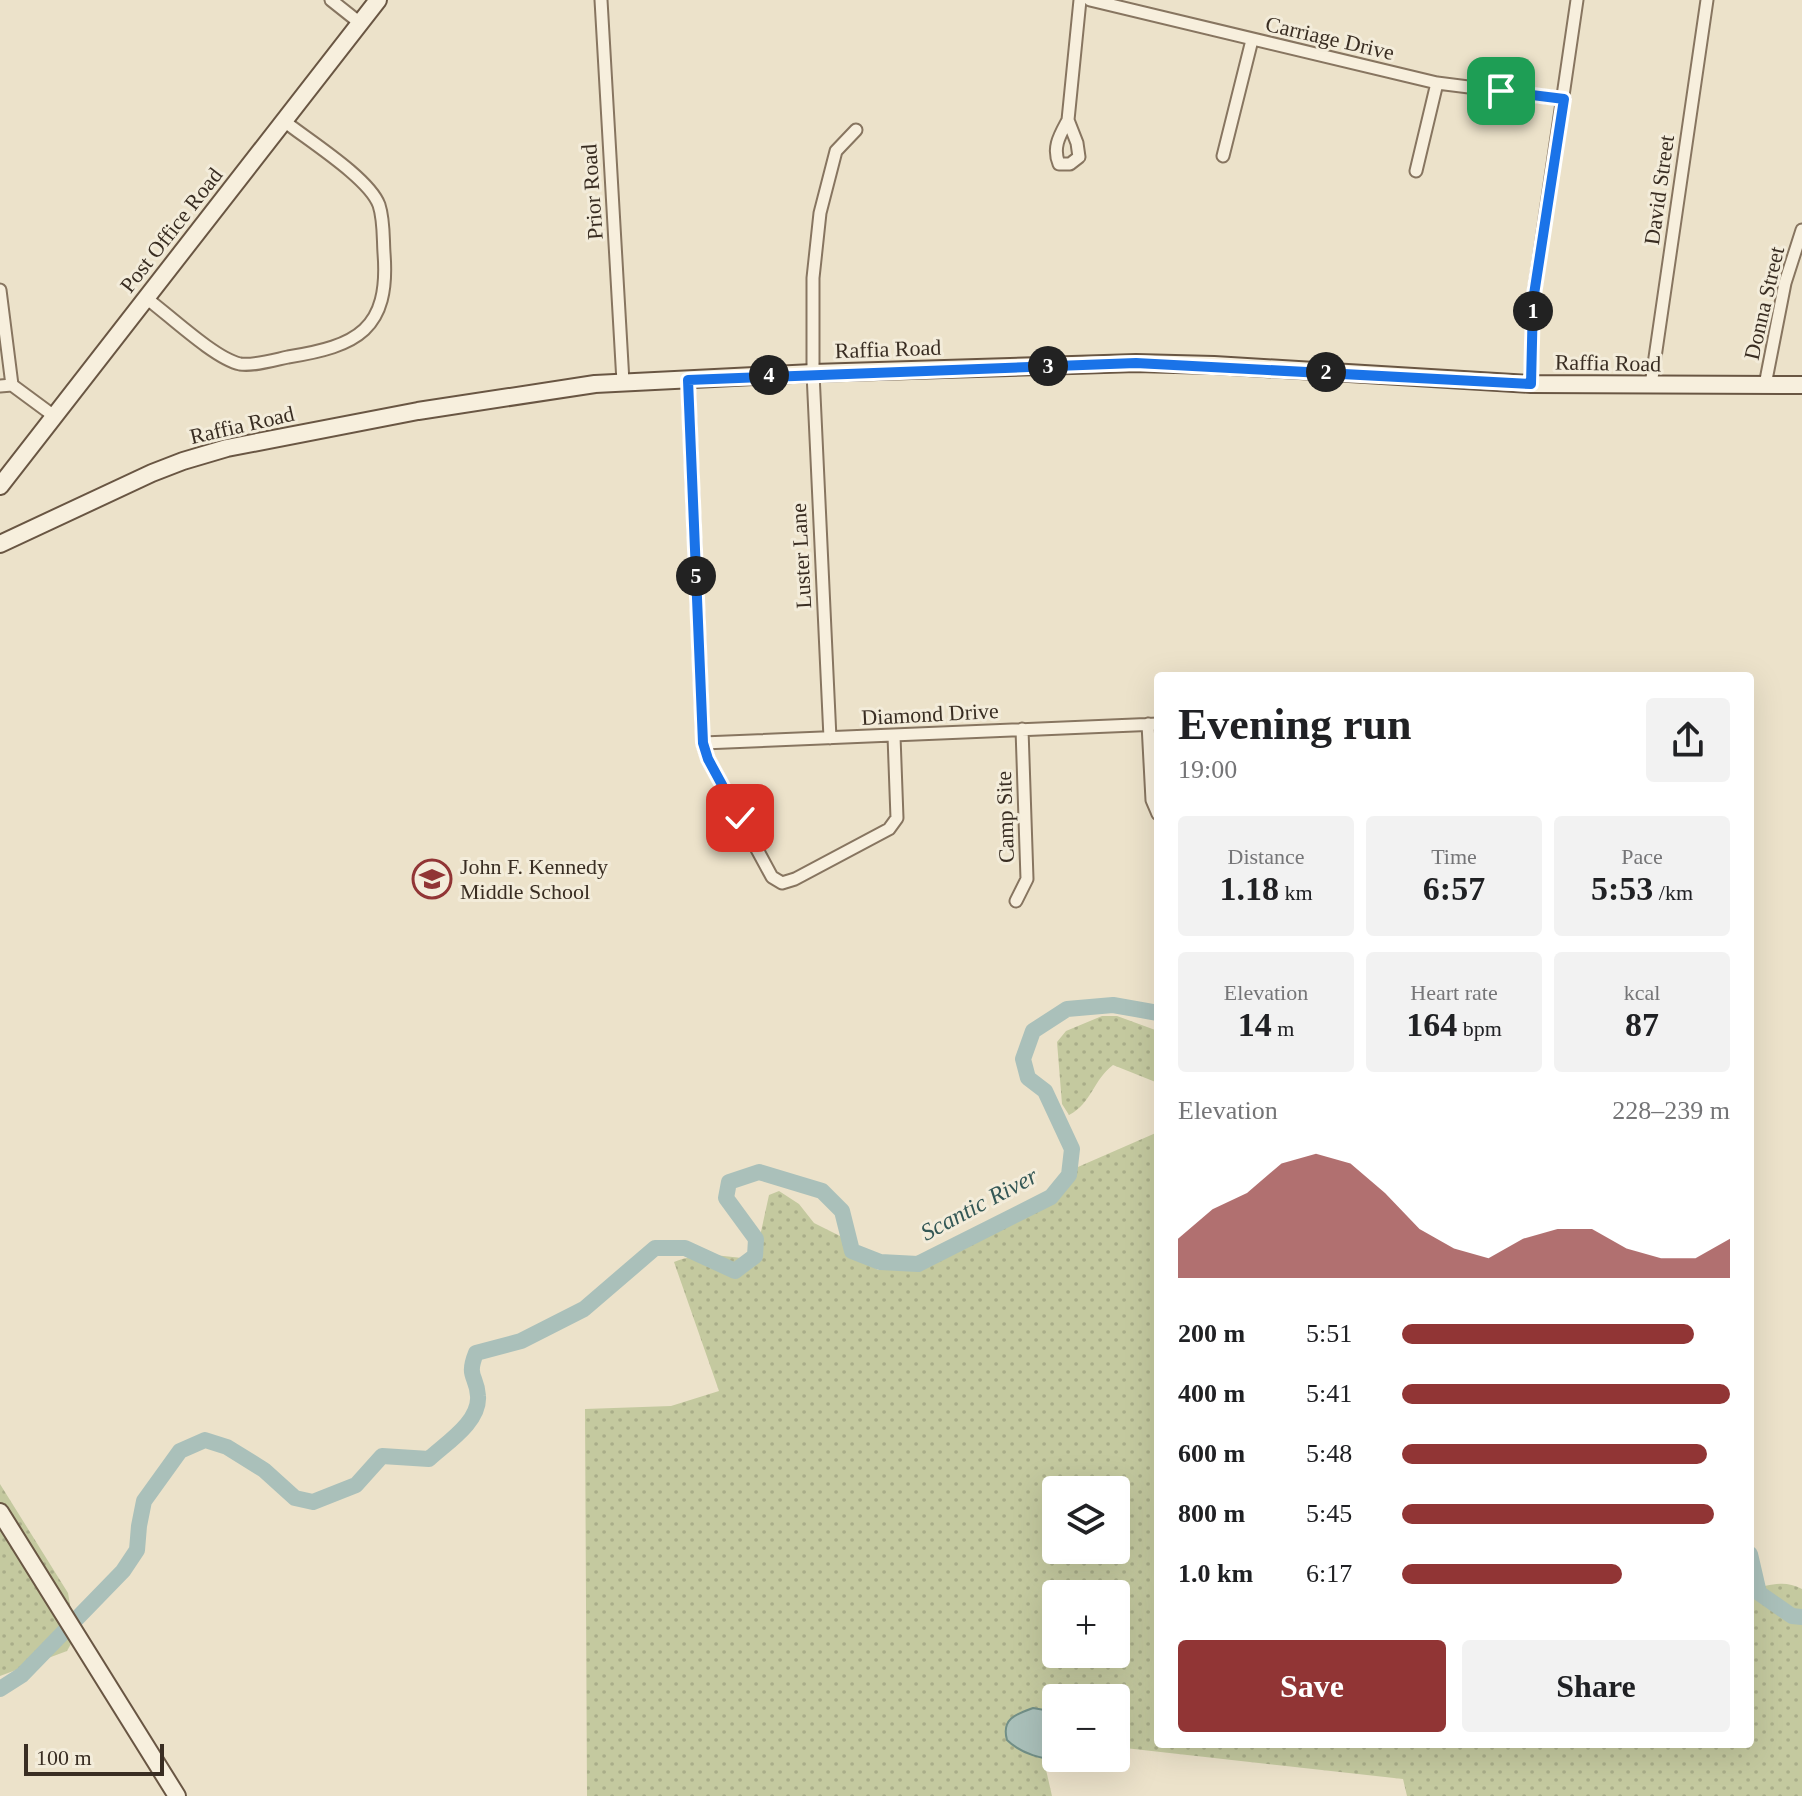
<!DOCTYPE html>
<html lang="en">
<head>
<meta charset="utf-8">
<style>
	:root { --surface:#fff; --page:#f2f2f2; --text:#202124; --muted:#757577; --accent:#913535 }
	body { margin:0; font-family:"Times New Roman",serif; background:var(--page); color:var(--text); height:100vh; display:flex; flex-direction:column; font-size:30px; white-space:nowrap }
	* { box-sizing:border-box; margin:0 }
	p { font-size:26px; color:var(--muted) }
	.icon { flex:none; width:44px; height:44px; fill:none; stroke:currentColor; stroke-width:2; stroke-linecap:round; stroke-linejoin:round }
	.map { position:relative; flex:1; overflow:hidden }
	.details { position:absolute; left:1154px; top:672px; width:600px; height:1076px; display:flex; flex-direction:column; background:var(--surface); border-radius:8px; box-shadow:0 8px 32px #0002 }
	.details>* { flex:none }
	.tools { position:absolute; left:1042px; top:1476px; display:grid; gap:16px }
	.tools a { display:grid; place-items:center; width:88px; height:88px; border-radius:8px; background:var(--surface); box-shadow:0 8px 32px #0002; font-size:40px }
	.scale { position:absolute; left:24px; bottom:20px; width:140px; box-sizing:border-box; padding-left:8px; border:4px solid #392d22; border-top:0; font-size:22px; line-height:28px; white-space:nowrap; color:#392d22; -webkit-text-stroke:6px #f3ecda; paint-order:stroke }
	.pin { position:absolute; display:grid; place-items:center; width:68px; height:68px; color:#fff; margin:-34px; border-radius:16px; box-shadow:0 4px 12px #0006 }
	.km { position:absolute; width:40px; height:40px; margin:-20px; border-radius:50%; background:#222; color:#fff; font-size:22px; line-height:40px; text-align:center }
	.round { display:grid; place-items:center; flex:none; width:84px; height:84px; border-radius:8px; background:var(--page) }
	.overview { display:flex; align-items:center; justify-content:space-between; height:136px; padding:0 24px }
	h1 { font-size:44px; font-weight:700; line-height:60px }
	.figures { display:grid; grid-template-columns:repeat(3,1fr); gap:12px; height:136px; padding:8px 24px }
	.figures div { display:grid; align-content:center; border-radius:8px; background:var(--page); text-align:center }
	.figures b { font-size:34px; font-weight:700 }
	.figures small { font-size:22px; font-weight:400 }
	.figures p { font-size:22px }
	.chart { height:224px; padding:16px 24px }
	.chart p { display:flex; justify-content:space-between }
	.chart svg { width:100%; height:144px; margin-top:8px; fill:var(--accent); opacity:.7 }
	.primary-button { display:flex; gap:16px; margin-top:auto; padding:16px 24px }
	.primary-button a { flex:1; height:92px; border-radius:8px; background:var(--accent); color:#fff; font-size:32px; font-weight:700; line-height:92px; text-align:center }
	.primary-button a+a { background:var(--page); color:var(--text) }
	ul { padding:0 24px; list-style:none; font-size:26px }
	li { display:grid; grid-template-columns:128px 96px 1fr; align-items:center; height:60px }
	li i { height:20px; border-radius:10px; background:var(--accent) }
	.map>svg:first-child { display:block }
	.park { fill:url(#park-dots); fill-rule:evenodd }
	.water { fill:#aac0ba; stroke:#718f87; stroke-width:2 }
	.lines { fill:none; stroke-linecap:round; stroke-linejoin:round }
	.river { stroke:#aac0ba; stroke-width:16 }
	.street-casing { stroke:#877560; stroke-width:15 }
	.secondary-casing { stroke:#695643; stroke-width:20 }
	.street { stroke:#f7efdd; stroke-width:11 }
	.secondary { stroke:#f7efdd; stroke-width:16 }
	.route-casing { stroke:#fff; stroke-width:16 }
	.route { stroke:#1a73e8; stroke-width:10 }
	.labels { text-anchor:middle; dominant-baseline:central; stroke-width:6; stroke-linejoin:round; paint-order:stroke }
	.street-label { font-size:22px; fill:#392d22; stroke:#f3ecda }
	.poi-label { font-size:22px; fill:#392d22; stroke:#f3ecda; text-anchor:start }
	.water-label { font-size:24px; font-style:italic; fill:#335755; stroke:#f3ecda }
</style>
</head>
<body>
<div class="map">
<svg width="1802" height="1796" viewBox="0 0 1802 1796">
	<defs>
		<pattern id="park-dots" width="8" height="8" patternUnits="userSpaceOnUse" patternTransform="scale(2)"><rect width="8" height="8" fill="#c4c99f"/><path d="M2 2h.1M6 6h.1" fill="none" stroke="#a9ad89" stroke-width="1.8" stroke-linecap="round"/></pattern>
	</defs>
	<rect width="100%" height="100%" fill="#ece2ca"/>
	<!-- park -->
	<path class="park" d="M1102,1016H1117L1158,1031V1083L1113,1065C1093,1080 1092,1103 1069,1115L1062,1104L1057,1042L1066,1031Z
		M1158,1132V1744H1750V1589C1770,1586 1783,1579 1802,1589V1796H1407L1403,1779L1116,1747V1698H1056V1740L1039,1739L1052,1796H587L585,1409L671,1406L719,1391L674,1262C699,1252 721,1255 747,1259L757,1250L769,1195L779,1191L799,1204L814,1223L858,1245L865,1262L878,1270L895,1269L954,1252L995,1230L1020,1208L1029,1206L1071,1170ZM1056,1490H1116V1550H1056ZM1056,1594H1116V1654H1056Z
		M0,1484L68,1593L72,1616V1642L67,1651L0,1676Z"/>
	<!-- water -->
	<path class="water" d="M1033,1708L1056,1712V1758L1062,1759C1044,1761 1020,1753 1007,1740C1001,1719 1016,1714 1033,1708Z"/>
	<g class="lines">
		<!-- river -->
		<path class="river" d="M1750,1554L1759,1593L1792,1616L1802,1617
			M0,1689L22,1675L123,1571L137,1550L139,1526L144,1501L180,1451L205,1440L227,1447L264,1470L295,1498L313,1502L356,1485L382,1456L429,1459C446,1443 480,1422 478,1396C477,1375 466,1378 476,1353L521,1341L584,1309L655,1248H685L735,1271L755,1256L756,1239L726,1198L729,1182L759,1172L822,1191L842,1211L852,1251L880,1262L918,1264L1051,1197L1069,1175L1072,1149L1045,1091L1028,1078L1023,1059L1033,1031L1067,1009L1113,1005L1158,1013"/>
		<!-- street casing -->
		<g class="street-casing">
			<path id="street" d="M331,0L360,23
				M601,0L623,382
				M1090,0L1437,83L1564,99
				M1068,120C1060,135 1052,147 1059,164H1070L1079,157L1077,143L1068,120L1080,0
				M1223,156L1252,40
				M1416,171L1437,83
				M0,290L12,385
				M146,298C168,314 215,359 240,364C254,366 274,360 288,357C357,346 390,330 384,253C383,238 384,220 379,205C369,178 308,140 284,121
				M688,380L703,743L708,759L772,877L782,883L795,879L889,829L897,818L894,736
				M1531,384L1533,301L1577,0
				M1651,385L1707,0
				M1765,385L1785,283L1802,230
				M0,386L12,385L54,416
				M1148,724L1152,800L1158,814
				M830,738L813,373V278L820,213L836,151L856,130
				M703,743L1158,724
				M1016,901L1027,879L1022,729"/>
		</g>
		<!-- secondary casing -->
		<g class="secondary-casing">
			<path id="secondary" d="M0,486L378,0
				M0,544L152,473L183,461L227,448L418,411L595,384L813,373L1136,363L1214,365L1531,384L1802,385
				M0,1512L177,1796"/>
		</g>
		<!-- street -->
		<use href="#street" class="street"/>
		<!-- secondary -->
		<use href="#secondary" class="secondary"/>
	</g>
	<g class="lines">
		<!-- route casing -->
		<g class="route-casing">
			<path id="route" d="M740,818L708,759L703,743L688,380L1136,363L1531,384L1533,301L1564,99L1501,91"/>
		</g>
		<!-- route -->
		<use href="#route" class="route"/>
	</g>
	<!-- icons -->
	<defs>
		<g id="school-ring" transform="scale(2)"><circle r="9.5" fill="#f3ecda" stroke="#913535" stroke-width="1.5"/><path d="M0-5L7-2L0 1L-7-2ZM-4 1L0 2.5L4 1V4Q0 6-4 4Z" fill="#913535"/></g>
	</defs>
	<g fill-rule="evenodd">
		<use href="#school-ring" x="432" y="879"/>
	</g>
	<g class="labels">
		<!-- street labels -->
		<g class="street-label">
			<text transform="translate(1330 38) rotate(13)">Carriage Drive</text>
			<text transform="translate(1659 190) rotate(-82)">David Street</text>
			<text transform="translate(592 192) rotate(-94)">Prior Road</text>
			<text transform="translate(171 230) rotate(-52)">Post Office Road</text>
			<text transform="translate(1764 303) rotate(-77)">Donna Street</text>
			<text transform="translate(888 349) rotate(-2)">Raffia Road</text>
			<text transform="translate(1608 363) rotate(1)">Raffia Road</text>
			<text transform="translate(242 425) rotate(-13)">Raffia Road</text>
			<text transform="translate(801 556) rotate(-93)">Luster Lane</text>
			<text transform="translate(930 714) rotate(-3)">Diamond Drive</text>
			<text transform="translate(1005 817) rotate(-92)">Camp Site</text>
		</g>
		<!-- poi labels -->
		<g class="poi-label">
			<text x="460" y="866">John F. Kennedy<tspan x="460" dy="25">Middle School</tspan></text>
		</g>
		<!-- water labels -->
		<g class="water-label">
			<text transform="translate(979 1204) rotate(-28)">Scantic River</text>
		</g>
	</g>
</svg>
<div class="tools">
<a><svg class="icon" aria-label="layers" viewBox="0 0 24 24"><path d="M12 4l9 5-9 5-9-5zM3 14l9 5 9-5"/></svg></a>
<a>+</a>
<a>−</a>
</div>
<div class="scale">100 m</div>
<div class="pin" style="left:1501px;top:91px;background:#1e9e55"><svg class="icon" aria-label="arrive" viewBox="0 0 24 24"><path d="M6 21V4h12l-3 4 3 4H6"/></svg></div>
<div class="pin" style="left:740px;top:818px;background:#d93025"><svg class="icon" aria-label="check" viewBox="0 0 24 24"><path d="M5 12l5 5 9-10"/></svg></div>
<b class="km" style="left:1533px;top:311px">1</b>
<b class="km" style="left:1326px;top:372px">2</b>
<b class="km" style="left:1048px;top:366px">3</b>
<b class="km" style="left:769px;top:375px">4</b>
<b class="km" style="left:696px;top:576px">5</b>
<section class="details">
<div class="overview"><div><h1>Evening run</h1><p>19:00</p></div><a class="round"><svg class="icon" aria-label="share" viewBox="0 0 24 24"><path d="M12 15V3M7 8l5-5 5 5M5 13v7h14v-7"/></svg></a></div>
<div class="figures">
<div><p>Distance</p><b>1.18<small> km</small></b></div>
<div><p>Time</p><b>6:57</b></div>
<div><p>Pace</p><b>5:53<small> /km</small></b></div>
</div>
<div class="figures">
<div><p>Elevation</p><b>14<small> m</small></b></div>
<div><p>Heart rate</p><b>164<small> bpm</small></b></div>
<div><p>kcal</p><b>87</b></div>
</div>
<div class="chart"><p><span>Elevation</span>228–239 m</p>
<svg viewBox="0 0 160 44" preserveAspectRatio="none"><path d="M0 44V32L10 23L20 18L30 9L40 6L50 9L60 18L70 29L80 35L90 38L100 32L110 29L120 29L130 35L140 38L150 38L160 32V44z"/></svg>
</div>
<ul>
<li><b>200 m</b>5:51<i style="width:89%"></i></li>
<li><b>400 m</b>5:41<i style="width:100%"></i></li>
<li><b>600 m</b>5:48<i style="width:93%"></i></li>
<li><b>800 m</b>5:45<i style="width:95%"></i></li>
<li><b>1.0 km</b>6:17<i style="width:67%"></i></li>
</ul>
<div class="primary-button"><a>Save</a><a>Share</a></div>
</section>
</div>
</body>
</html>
